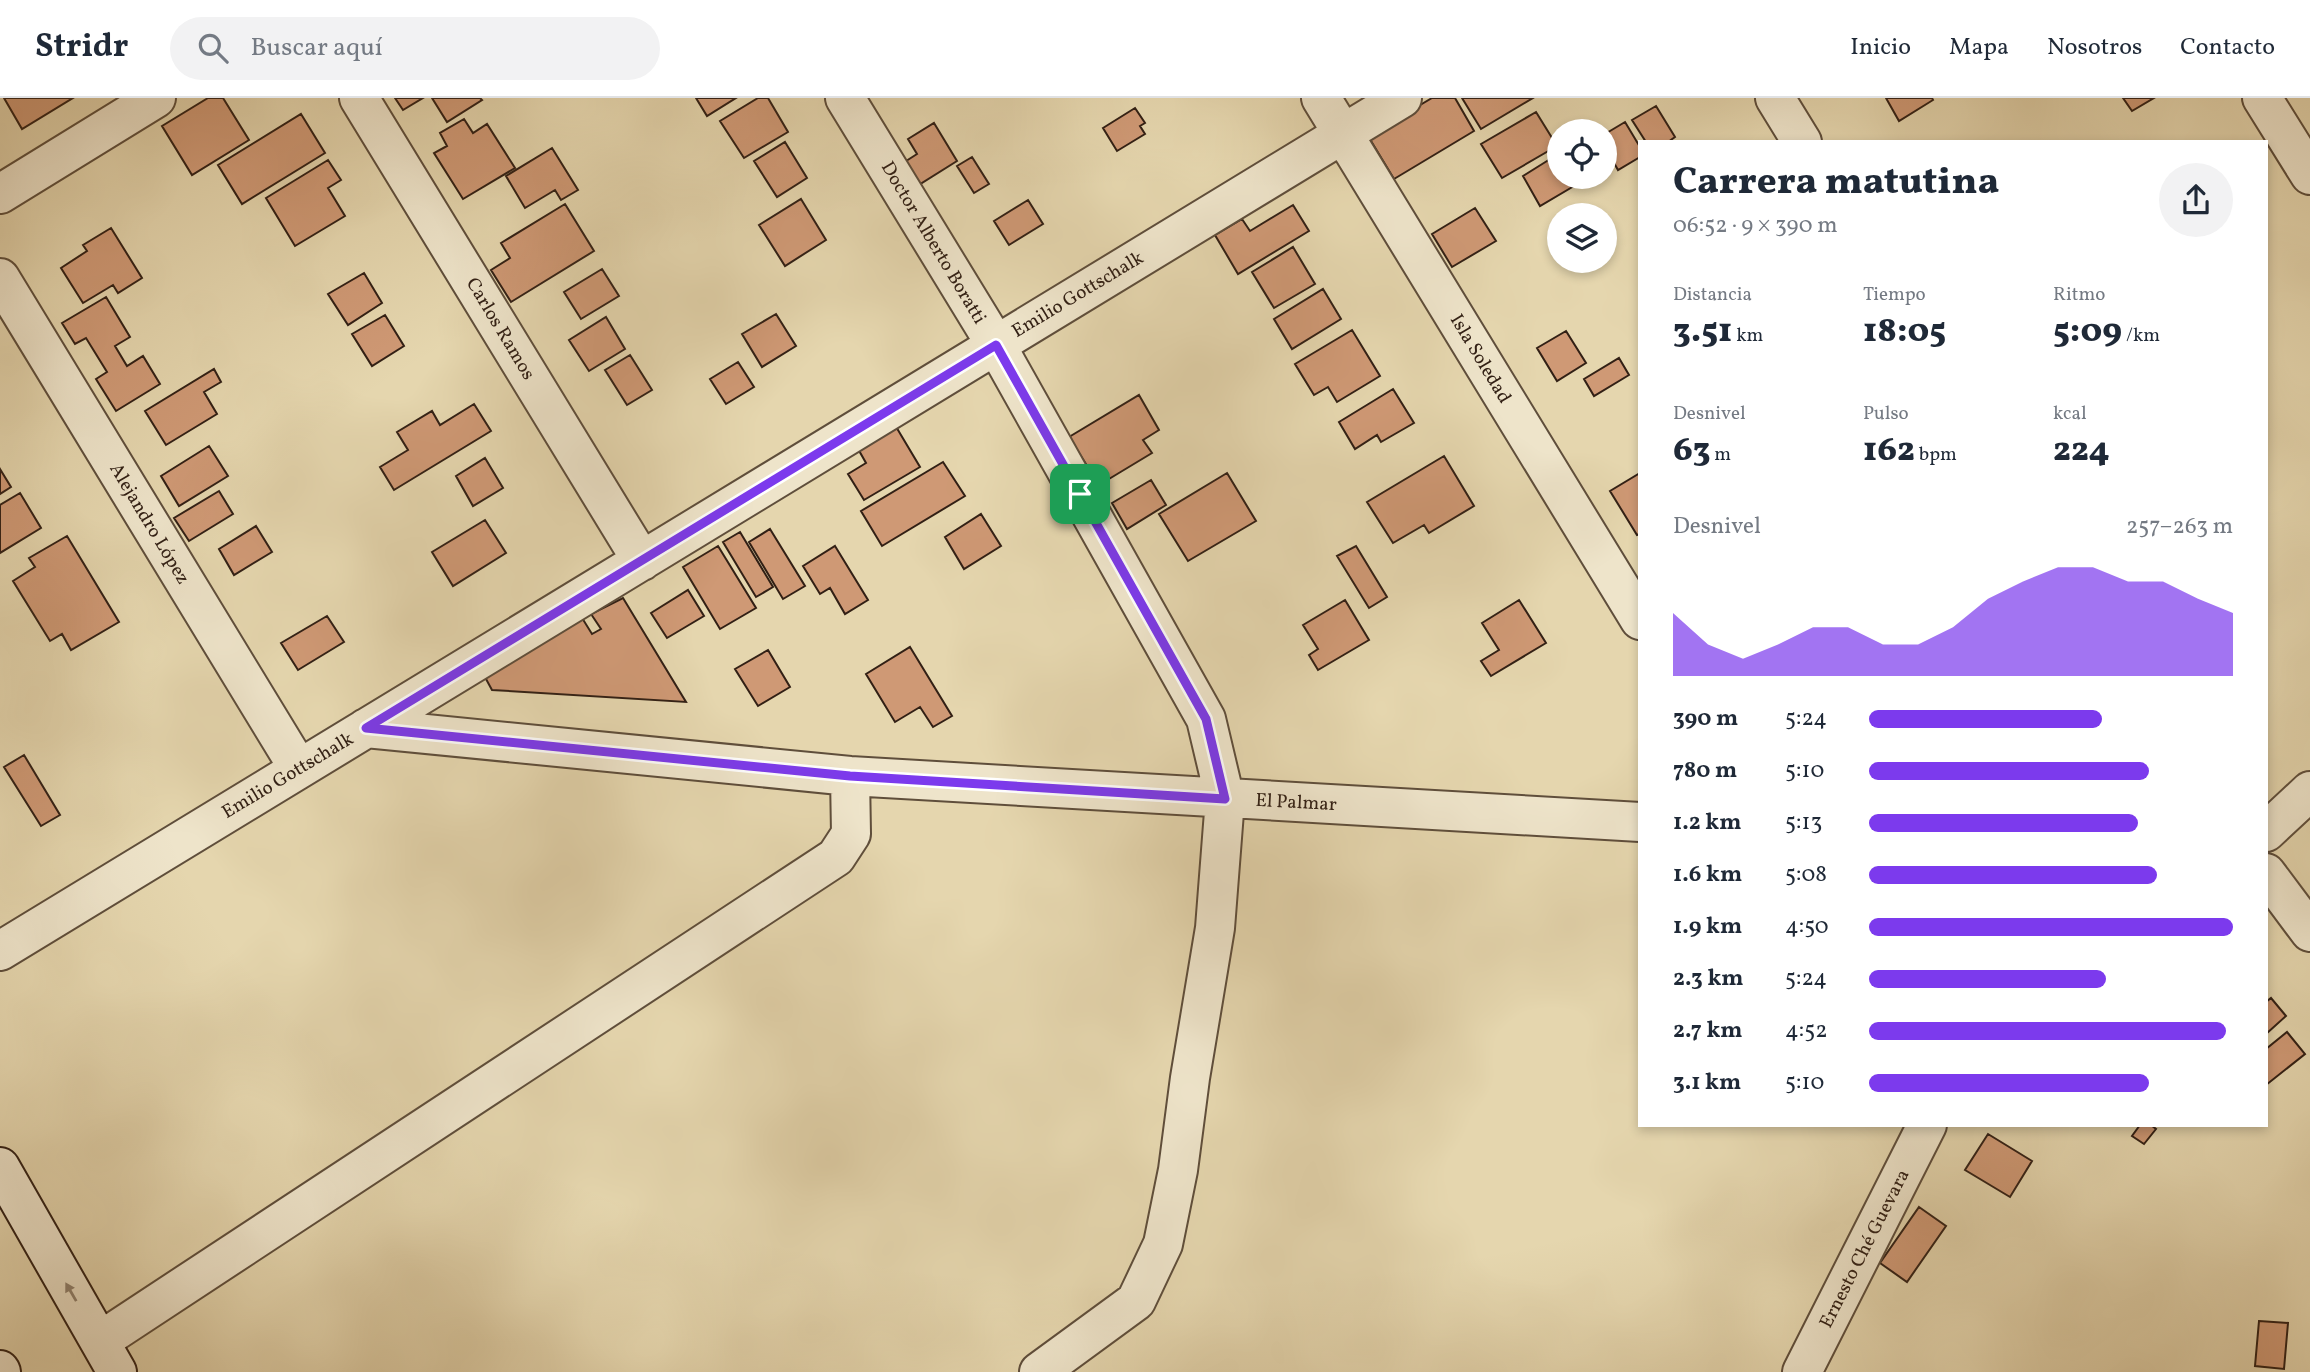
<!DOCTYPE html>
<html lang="es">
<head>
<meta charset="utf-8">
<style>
	:root { --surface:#fff; --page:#f2f2f3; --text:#1f2937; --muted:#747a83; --line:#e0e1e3; --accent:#7c3aed }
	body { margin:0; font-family:Vollkorn,serif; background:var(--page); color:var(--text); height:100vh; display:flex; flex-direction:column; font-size:26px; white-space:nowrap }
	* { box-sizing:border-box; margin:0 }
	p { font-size:23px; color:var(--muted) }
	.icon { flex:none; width:38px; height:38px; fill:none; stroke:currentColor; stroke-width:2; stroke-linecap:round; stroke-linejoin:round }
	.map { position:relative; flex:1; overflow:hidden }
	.details { position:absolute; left:1638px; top:42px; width:630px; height:987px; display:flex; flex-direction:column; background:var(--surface); border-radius:0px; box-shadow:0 4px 10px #0003 }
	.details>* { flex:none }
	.controls { position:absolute; left:1547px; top:21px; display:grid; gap:14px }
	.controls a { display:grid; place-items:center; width:70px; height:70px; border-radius:50%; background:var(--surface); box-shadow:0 4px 10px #0003; font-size:35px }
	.pin { position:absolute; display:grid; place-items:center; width:60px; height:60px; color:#fff; margin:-30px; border-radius:14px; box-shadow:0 4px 10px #0006 }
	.round { display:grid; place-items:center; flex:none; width:74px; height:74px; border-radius:37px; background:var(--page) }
	.summary { display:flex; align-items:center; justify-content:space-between; height:119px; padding:0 35px }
	h1 { font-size:38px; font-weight:800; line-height:52px }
	.stats { display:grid; grid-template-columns:repeat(3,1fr); gap:10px; height:119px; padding:7px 35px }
	.stats div { display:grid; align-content:center }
	.stats b { font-size:35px; font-weight:800 }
	.stats small { font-size:19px; font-weight:400 }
	.stats p { font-size:19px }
	.chart { height:196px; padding:14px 35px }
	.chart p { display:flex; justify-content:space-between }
	.chart svg { width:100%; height:126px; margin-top:7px; fill:var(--accent); opacity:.7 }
	ul { padding:0 35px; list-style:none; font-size:23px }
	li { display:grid; grid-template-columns:112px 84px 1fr; align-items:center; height:52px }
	li i { height:18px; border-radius:9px; background:var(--accent) }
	header { display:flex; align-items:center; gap:42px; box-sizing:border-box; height:98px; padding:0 35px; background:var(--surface); border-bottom:2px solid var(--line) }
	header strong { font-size:33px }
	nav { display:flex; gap:38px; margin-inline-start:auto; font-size:24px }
	.search { width:490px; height:63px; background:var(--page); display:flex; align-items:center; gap:18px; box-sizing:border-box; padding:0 24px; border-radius:38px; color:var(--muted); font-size:26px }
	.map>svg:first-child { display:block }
	.building { fill:#cf9975; stroke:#322015; stroke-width:2 }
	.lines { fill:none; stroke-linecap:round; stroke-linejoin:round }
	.minor-casing { stroke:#5f4e3b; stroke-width:42 }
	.secondary-casing { stroke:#322015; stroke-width:42 }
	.minor { stroke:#eee4ca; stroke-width:38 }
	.secondary { stroke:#eee4ca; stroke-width:38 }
	.oneway { fill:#908270 }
	.route-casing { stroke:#fff; stroke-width:14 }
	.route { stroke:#7c3aed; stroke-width:9 }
	.labels { text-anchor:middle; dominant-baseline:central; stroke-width:7; stroke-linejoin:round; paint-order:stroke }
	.street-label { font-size:19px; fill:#322015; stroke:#eee4ca }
</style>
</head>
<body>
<header>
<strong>Stridr</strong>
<div class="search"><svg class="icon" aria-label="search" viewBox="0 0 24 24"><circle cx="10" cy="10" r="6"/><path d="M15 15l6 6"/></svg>Buscar aquí</div>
<nav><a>Inicio</a><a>Mapa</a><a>Nosotros</a><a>Contacto</a></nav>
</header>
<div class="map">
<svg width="2310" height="1274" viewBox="0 0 2310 1274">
	<rect width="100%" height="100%" fill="#e5d6ae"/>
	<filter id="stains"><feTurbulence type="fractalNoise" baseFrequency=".00286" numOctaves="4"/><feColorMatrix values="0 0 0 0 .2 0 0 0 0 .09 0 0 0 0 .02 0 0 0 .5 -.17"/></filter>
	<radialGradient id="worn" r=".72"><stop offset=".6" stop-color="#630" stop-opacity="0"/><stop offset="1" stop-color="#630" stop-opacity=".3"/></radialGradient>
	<!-- building -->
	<path class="building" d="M4,0H73L22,31Z
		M208,0H223L249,42L192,77L162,28Z
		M395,0H423L403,12Z
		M432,0H480L482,2L447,24Z
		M696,0H736L707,18Z
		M758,0H768L788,34L744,60L720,23Z
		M1432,0H1455L1474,33L1394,81L1368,38Z
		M1462,0H1533L1481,31Z
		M1886,0H1932L1933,2L1899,23Z
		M2123,0H2154L2132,13Z
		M1656,8L1675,39L1668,44H1646L1632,22Z
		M1135,10L1145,25L1140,28L1145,36L1117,53L1103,30Z
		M1536,14L1557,48L1502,80L1481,46Z
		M301,16L325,55L242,106L218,67Z
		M464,21L473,35L487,26L515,70L463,101L434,55L447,48L440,35Z
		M1625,24L1640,49V59L1618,72L1605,49V36Z
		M934,25L957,63L917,88L903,65L917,56L908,41Z
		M785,44L807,80L777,99L754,63Z
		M552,50L578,92L561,102L555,92L525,110L506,78Z
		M1555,58L1559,64V79H1568L1574,88L1540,108L1523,78Z
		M972,59L989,86L974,95L957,68Z
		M328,62L341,82L328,90L345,118L295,148L266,100Z
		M801,101L826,142L785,168L759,127Z
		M1028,102L1043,126L1009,147L994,123Z
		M565,106L594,153L511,204L491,172L510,160L501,145Z
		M1293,107L1309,133L1238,176L1215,137L1242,121L1250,133Z
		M1475,110L1496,143L1452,169L1432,136Z
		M111,130L142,180L118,195L113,187L83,205L61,170L87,153L83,147Z
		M1293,149L1315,186L1274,210L1252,174Z
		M602,171L619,198L581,221L564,194Z
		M364,175L382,205L348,227L328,196Z
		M1323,191L1341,221L1292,251L1274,221Z
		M106,199L130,239L115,248L127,268L143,258L160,286L116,313L96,281L107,274L86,240L75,246L62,225Z
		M776,216L796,248L762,269L742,236Z
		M385,217L404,248L372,268L352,236Z
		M606,219L625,251L589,273L569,242Z
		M1352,232L1380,278L1337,304L1328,289L1314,297L1295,266Z
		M1566,233L1586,265L1557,283L1537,250Z
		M630,257L652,292L627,307L605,272Z
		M1619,260L1629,277L1594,298L1584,281Z
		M738,264L754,289L726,306L710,281Z
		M214,271L221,284L204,294L217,316L166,347L145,313Z
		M1393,291L1414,325L1381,344L1377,337L1355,351L1339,324Z
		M1139,297L1159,332L1143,342L1152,355L1099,387L1069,339Z
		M474,306L491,333L394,392L380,369L408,352L397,334L432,313L440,327Z
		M895,327L920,369L864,402L848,376L866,365L857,349Z
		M209,348L228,378L179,408L161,378Z
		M1444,358L1474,408L1429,435L1424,427L1393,445L1367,404Z
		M485,360L503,390L473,408L456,378Z
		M943,364L965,398L882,448L861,413Z
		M0,371L11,389L0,396Z
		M1227,375L1256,423L1188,463L1159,416Z
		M1640,375V436L1637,437L1610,393Z
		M1151,382L1166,407L1127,431L1112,405Z
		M219,393L233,416L189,443L174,420Z
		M20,395L41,430L0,455V407Z
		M981,416L1001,448L964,471L945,439Z
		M485,422L506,455L453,488L432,454Z
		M256,428L272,454L234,477L219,451Z
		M770,431L805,488L783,501L749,444Z
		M740,434L773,489L756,499L723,444Z
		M67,438L119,524L71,552L62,536L50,543L13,483L35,469L29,460Z
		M718,448L756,510L720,531L683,469Z
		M835,448L868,502L845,516L830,490L820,496L803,468Z
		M1356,448L1387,499L1369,510L1337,458Z
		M688,492L704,518L667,540L651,515Z
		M623,500L686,604L492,592L480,570L579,515L592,536L601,531L591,516Z
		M1345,502L1369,542L1318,572L1309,557L1318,551L1303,527Z
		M1519,502L1546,545L1491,578L1481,563L1499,552L1482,525Z
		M327,518L344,544L298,572L281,545Z
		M910,549L952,618L933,629L920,609L895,624L866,576Z
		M768,552L790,589L758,608L735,571Z
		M24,657L60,717L41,728L4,669Z
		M2271,900L2286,918L2266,936V904Z
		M2287,934L2305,956L2266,987V951Z
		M2140,1027H2151L2156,1031L2144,1046L2132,1038Z
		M1988,1036L2032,1063L2010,1099L1965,1072Z
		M1919,1109L1946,1128L1907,1184L1880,1165Z
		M2259,1223L2288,1225L2284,1271L2255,1268Z"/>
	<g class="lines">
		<!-- minor casing -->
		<g class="minor-casing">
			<path id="minor" d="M359,0L642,463
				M845,0L996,247L1206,621L1225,701L1215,830L1190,980L1178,1072L1163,1146L1136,1203L1039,1274
				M1321,0L1640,522
				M1775,0L1802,44
				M2262,0L2310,77
				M0,96L156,0
				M0,180L299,671
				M366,630L850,678L1640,724
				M2266,734L2310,693
				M2266,775L2310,834
				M0,853L1402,0
				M100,1243L836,759L851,736L850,678
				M1802,1274L1927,1027"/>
		</g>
		<!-- secondary casing -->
		<g class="secondary-casing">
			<path id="secondary" d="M0,1069L117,1274
				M0,1272L1,1274"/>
		</g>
		<!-- minor -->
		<use href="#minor" class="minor"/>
		<!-- secondary -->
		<use href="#secondary" class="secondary"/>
	</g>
	<!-- one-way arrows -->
	<defs><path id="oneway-solid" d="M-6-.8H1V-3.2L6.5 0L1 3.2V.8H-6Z" transform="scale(1.75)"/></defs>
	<use class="oneway" href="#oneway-solid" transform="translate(71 1194) rotate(-120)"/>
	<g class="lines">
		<!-- route casing -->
		<g class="route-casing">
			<path id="route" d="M996,247L1206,621L1225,701L850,678L366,630Z"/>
		</g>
		<!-- route -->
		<use href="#route" class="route"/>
	</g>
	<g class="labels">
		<!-- street labels -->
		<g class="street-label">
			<text transform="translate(933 145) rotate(59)">Doctor Alberto Boratti</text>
			<text transform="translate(1078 197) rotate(-31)">Emilio Gottschalk</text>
			<text transform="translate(500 231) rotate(59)">Carlos Ramos</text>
			<text transform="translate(1480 261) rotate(59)">Isla Soledad</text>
			<text transform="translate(149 426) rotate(59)">Alejandro López</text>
			<text transform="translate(288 678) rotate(-31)">Emilio Gottschalk</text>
			<text transform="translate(1296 705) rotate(3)">El Palmar</text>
			<text transform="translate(1865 1151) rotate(-63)">Ernesto Ché Guevara</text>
		</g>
	</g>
	<rect width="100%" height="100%" filter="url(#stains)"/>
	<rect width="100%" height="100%" fill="url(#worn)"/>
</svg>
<div class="controls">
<a><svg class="icon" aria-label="locate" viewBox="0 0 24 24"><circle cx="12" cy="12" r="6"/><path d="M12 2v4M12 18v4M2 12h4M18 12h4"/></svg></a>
<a><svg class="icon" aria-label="layers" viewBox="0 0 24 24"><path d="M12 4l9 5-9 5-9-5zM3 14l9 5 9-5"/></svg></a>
</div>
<div class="pin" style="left:1080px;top:396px;background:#1e9e55"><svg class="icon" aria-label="arrive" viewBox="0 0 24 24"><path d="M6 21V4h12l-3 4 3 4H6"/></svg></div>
<section class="details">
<div class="summary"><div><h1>Carrera matutina</h1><p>06:52 · 9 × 390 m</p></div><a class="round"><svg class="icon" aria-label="share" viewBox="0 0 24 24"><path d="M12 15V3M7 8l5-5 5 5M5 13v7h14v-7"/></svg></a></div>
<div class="stats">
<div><p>Distancia</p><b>3.51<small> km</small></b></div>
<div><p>Tiempo</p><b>18:05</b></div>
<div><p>Ritmo</p><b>5:09<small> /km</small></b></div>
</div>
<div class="stats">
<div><p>Desnivel</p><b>63<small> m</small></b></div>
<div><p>Pulso</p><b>162<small> bpm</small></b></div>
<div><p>kcal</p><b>224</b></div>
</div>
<div class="chart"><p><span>Desnivel</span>257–263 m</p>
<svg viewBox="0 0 160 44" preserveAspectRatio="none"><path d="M0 44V22L10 33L20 38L30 33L40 27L50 27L60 33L70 33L80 27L90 17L100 11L110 6L120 6L130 11L140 11L150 17L160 22V44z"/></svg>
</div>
<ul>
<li><b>390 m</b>5:24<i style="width:64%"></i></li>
<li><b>780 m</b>5:10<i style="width:77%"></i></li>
<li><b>1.2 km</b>5:13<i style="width:74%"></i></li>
<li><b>1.6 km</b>5:08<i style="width:79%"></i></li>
<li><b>1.9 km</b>4:50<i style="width:100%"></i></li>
<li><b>2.3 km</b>5:24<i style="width:65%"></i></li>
<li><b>2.7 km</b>4:52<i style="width:98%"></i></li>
<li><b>3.1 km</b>5:10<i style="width:77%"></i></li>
</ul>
</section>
</div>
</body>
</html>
